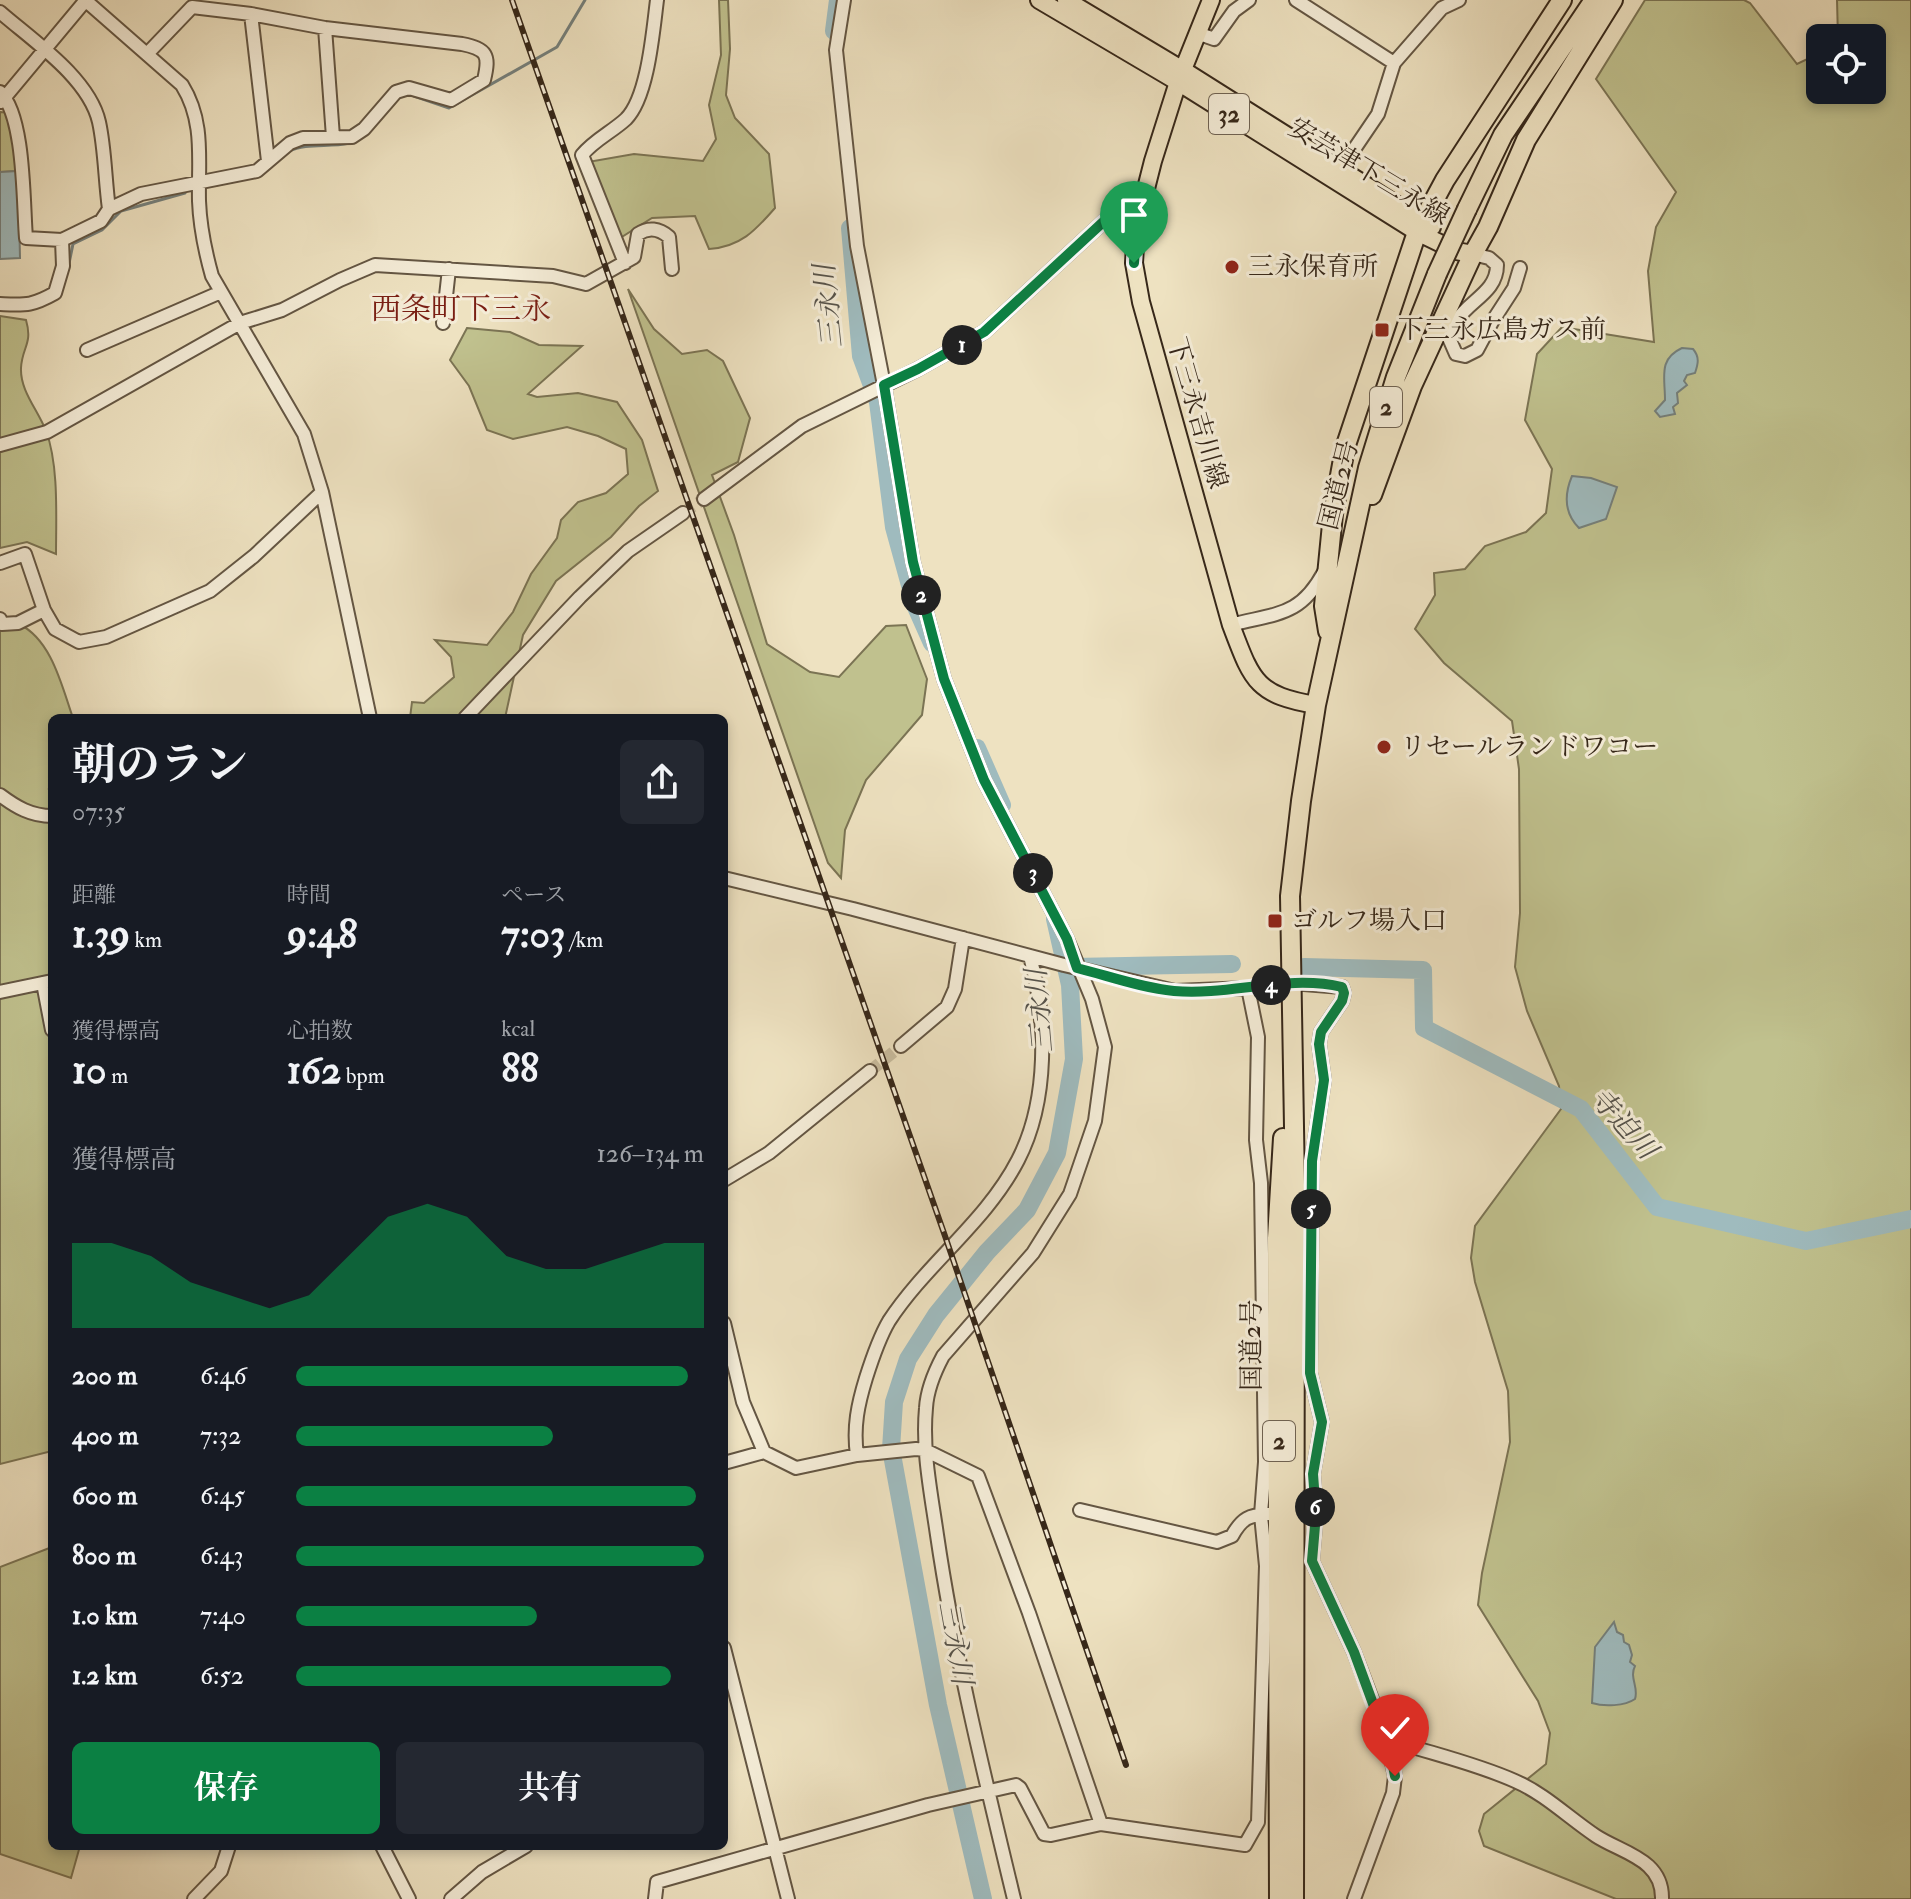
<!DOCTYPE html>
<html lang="ja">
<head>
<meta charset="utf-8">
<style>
	:root { --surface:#171b24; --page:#242831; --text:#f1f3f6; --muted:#9ea1a6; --accent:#0b8043 }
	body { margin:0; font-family:"IM FELL Double Pica","Noto Serif JP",serif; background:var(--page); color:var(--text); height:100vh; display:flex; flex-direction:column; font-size:30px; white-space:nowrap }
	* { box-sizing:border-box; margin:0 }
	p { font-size:26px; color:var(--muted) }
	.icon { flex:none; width:44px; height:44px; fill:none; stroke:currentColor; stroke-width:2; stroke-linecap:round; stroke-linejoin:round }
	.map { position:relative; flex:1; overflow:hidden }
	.details { position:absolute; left:48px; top:714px; width:680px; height:1136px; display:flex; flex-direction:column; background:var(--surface); border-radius:12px; box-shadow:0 4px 12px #0003 }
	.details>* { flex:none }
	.tools { position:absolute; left:1806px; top:24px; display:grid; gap:16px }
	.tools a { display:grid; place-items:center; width:80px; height:80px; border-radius:12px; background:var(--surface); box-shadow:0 4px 12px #0003; font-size:40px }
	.pin { position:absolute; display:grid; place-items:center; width:68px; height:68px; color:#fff; margin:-82px -34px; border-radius:50% 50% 50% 0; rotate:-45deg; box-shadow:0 0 8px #0007 }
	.pin .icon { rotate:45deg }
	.km { position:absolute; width:40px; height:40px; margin:-20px; border-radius:50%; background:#222; color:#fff; font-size:22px; line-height:40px; text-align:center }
	.round { display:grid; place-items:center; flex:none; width:84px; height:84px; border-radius:12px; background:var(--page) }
	.overview { display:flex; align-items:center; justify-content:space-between; height:136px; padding:0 24px }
	h1 { font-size:44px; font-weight:700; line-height:60px }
	.stats { display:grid; grid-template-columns:repeat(3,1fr); gap:12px; height:136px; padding:8px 24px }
	.stats div { display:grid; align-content:center }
	.stats b { font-size:40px; font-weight:700 }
	.stats small { font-size:22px; font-weight:400 }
	.stats p { font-size:22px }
	.chart { height:224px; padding:16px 24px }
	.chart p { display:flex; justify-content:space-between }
	.chart svg { width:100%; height:144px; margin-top:8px; fill:var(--accent); opacity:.7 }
	.cta { display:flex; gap:16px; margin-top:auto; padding:16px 24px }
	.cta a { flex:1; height:92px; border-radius:12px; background:var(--accent); color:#fff; font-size:32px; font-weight:700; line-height:92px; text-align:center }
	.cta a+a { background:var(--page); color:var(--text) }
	ul { padding:0 24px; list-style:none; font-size:26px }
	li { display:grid; grid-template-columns:128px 96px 1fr; align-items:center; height:60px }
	li i { height:20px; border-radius:10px; background:var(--accent) }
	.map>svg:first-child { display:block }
	.green { fill:#c0c18e; stroke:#7b7454; stroke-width:2 }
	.water { fill:#9fbbbe; stroke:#75807c; stroke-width:2 }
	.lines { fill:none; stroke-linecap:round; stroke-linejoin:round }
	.stream { stroke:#75807c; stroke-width:3 }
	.river { stroke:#9fbbbe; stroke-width:18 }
	.minor-tunnel { stroke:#c9bd9f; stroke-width:12; stroke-dasharray:12 6; stroke-linecap:butt }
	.minor-casing { stroke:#645643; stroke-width:16 }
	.major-casing { stroke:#362719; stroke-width:20 }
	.highway-casing { stroke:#362719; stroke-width:22 }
	.minor { stroke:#f4ecd7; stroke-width:12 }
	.major { stroke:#eee2c1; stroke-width:16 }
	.highway { stroke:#eee2c1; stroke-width:18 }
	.rail-casing { stroke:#362719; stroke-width:6 }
	.rail { stroke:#f4ecd7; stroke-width:3; stroke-dasharray:9; stroke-linecap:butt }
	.highway-bridge-casing { stroke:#362719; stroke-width:22; stroke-linecap:butt }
	.highway-bridge { stroke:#eee2c1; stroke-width:18 }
	.route-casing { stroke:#fff; stroke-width:16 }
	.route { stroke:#0b8043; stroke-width:10 }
	.poi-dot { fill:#8f2418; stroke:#f4ecd7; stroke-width:3 }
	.labels { text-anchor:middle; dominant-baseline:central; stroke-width:6; stroke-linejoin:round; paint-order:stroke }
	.shield { fill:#f4ecd7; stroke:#6f6252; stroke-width:2 }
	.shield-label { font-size:24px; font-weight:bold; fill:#362719 }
	.street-label { font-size:26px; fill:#362719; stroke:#f4ecd7 }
	.poi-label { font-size:26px; fill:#362719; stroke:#f4ecd7; text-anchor:start }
	.water-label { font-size:28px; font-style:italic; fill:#56534b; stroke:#f4ecd7 }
	.quarter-label { font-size:30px; fill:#7a1f14; stroke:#f4ecd7 }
</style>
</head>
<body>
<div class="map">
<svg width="1911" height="1899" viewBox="0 0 1911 1899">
	<rect width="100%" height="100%" fill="#eee2c1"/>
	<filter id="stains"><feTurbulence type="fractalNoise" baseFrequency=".0025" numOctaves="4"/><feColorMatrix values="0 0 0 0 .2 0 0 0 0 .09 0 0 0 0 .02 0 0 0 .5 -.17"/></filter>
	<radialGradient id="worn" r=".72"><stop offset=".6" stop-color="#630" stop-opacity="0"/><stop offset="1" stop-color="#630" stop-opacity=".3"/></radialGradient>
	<!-- green -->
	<path class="green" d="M719,0H728L730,49L726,95L735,118L769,154L775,208C755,231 740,247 709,249L695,216L652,218L617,240L588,162L634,154L703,161L716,139L709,105L721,55Z
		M1645,0H1744L1750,3L1797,64L1820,53V90H1872V38H1838L1837,0H1911V1899H1616L1484,1846L1479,1831L1484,1814L1546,1764L1550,1733L1538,1701L1478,1605L1482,1573L1510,1442L1508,1391L1475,1282L1471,1258L1475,1226L1561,1109L1559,1086L1527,1011L1515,967L1520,913L1519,769L1512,721L1444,663L1415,629L1435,595L1434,573L1465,569L1485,546L1526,532L1546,513L1552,469L1525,420L1537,354L1562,327L1654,342L1648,271L1656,227L1676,192L1596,79Z
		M0,112L9,113L18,171L0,172Z
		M628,289L654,329L682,354L707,350L723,361L750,418L738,462L712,475L734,535L767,644L810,672L839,677L886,626L906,625L927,679L922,715L866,780L845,830L841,878L828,863Z
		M0,316L26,320C33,344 22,347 21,368C20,391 38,410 46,431C59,465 56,518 56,554L27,542L0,548Z
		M467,328L510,332L539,345L582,346L528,394L537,397L578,393L617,402L642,440L658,491L639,506L611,537L556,581L523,635L505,718H410L412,702L424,703L454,677L451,657L435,640L487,645L513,612L531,574L557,538L561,520L578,502L606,493L628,474L626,449L598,436L567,427L513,439L487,430L469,386L450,360Z
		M0,622C6,622 14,622 19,624C52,640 62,687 73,718H52V791L49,790L52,802V1451L0,1464Z
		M52,1547V1846H80L71,1878L0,1854V1567Z"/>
	<!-- water -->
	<path class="water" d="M18,171L20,258L0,259V172Z
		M1682,348L1693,349C1700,357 1698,364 1695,373L1687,375L1684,381L1687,385L1677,393L1678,403L1673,407L1675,414L1660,417L1655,411L1665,400C1665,377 1658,359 1682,348Z
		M1572,476L1591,478L1617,487L1606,519L1579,528C1564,513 1564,495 1572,476Z
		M1614,1622L1617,1632L1623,1635L1624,1642L1629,1645L1632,1655L1630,1662L1635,1666C1629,1678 1639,1687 1635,1699C1625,1706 1604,1707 1592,1703L1595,1647Z"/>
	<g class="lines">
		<!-- stream -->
		<path class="stream" d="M414,96L449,108L557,47L585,0
			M289,151C313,139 350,154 368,132
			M216,185L259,176
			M59,294L67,273L73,244L102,230L121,211L185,193
			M0,310L33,309L53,300"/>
		<!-- river -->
		<path class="river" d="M834,31L838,0
			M850,228L861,356L878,402L894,527L916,607L932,643
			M977,748L1002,805
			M1073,967L1232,964
			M1304,967L1423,970L1424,1028L1581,1109L1657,1207L1806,1241L1911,1219
			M983,1899L938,1705L891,1449L894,1402L908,1359L936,1315L987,1252L1027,1210L1057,1153L1074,1059L1070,985L1055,919"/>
		<!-- minor-tunnel -->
		<path class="minor-tunnel" d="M683,513L704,499
			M870,1071L901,1046"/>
		<!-- minor casing -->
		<g class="minor-casing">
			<path id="minor" d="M85,0L182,85C205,122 198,160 199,201C200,227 205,251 212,276L304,434L322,492L370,718
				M844,0L836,50L857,246L884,385L913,562L944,679L984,780L1067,939L1092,999L1105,1047L1095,1121L1070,1194L1033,1253L943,1356C935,1371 927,1390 926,1408C922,1450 931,1493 937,1535C955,1658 985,1778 1014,1899
				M1296,0L1394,63
				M0,12C32,40 89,78 99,122C105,149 105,180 109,209
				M251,14L268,161
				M325,28L333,137
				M1197,33L1214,39L1234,11L1249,0
				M0,92C25,116 23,202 26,238L62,240L101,221L109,209L141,194L257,171L290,143L303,138L352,137L364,129L396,92L409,88L451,100L484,80C490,55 487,49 462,44L325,28L251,14L192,7L147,54
				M1,102L86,0
				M1336,176L1378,114L1394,63L1442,8L1459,0
				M1473,254L1489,258L1497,265C1497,292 1470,300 1457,320C1453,325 1451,333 1449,338L1456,354L1465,356L1477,350L1492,322L1514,288L1520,268
				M625,263L582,155C594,140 612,132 626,119C648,97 653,31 657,0
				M0,304C26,305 32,306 55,293L63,266L62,240
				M443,323L449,269
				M87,350L221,292
				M0,445L47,432L240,323L282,310L340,280L375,265L553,276L586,284L634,257L638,234C648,227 659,228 669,237L672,269
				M704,499L802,426L918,369L984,332L1127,200L1143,199
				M0,563L25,554L44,610L55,629L79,642L106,637L210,591L254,556L322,492
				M0,619L2,624L18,623L44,610
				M1231,625C1276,613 1300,617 1324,572
				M465,718L580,597L628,551L683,513
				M0,795C16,807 31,816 52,816
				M724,878L853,909L1064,965L1175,991L1248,988L1291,983L1342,987L1344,993L1342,1001L1321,1032L1319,1044L1324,1080L1312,1161L1310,1373L1322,1422L1313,1474L1316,1514L1312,1561L1354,1652L1387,1739L1395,1776L1393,1793L1354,1899
				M43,983L52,1030
				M0,992L52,981
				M901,1046L947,1007L955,989L963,938
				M724,1180L769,1153L870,1071
				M724,1323L743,1402L764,1452
				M857,1455C853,1427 858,1404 866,1378C872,1359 879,1338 889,1321C927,1263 986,1222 1018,1160C1049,1100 1047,1020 1030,956
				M724,1463L764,1452L796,1468L857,1455L916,1449L925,1450L978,1476L1029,1613L1101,1824
				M1080,1510L1217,1542L1232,1536C1242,1518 1249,1515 1269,1514
				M724,1648L788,1899
				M1387,1739C1429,1753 1475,1763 1515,1781C1545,1794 1569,1818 1596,1836C1622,1853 1663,1859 1662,1899
				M382,1846L409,1899
				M194,1899L221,1871L229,1846
				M451,1899L482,1872L526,1846
				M655,1899L657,1882L928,1805L1016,1785L1020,1788L1044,1834L1051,1835L1101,1824L1245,1845L1258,1822L1266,1566L1261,1515L1265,1462L1261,1183L1256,1140L1258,1037L1248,988"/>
		</g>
		<!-- major casing -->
		<g class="major-casing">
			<path id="major" d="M1039,0L1178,82L1417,232L1456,251L1473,254
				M1066,0L1183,70L1432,227
				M1211,0L1178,82L1153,161L1136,228L1134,263L1141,302L1231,625C1252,680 1255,695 1316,705"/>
		</g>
		<!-- highway casing -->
		<g class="highway-casing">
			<path id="highway" d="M1467,209L1503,135L1594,0
				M1372,495L1412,386L1473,254L1488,227L1526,140L1613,0
				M1328,631L1324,606L1333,514L1345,448L1417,232L1445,180L1562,0
				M1279,1899L1277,1238L1283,1138
				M1294,1899L1295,1184L1290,896L1301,801L1316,705L1368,468L1396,377L1437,274"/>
		</g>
		<!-- minor -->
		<use href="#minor" class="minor"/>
		<!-- major -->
		<use href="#major" class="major"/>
		<!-- highway -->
		<use href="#highway" class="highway"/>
		<!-- rail casing -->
		<g class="rail-casing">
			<path id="rail" d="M512,0L945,1236L1126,1765"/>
		</g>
		<!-- rail -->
		<use href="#rail" class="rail"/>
		<!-- highway-bridge casing -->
		<g class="highway-bridge-casing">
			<path id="highway-bridge" d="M1437,274L1467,209"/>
		</g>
		<!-- highway-bridge -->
		<use href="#highway-bridge" class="highway-bridge"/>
	</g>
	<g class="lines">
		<!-- route casing -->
		<g class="route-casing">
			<path id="route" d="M1134,263L1136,228L1143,199L1127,200L984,332L918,369L884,385L913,562L944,679L984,780L1067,939L1077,968C1109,976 1142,988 1174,991C1230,996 1287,974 1342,987L1344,993L1342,1001L1321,1032L1319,1044L1324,1080L1312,1161L1310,1373L1322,1422L1313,1474L1316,1514L1312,1561L1354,1652L1390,1750L1395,1776"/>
		</g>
		<!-- route -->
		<use href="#route" class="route"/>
	</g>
	<!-- markers -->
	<g class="poi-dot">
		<circle cx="1232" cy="267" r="8"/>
		<rect x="1374" y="322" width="16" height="16" rx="4"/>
		<circle cx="1384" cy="747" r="8"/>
		<rect x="1267" y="913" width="16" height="16" rx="4"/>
	</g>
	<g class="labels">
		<!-- shield labels -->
		<g class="shield">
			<rect x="1209" y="94" width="40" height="40" rx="6"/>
			<rect x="1370" y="387" width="32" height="40" rx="6"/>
			<rect x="1263" y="1421" width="32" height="40" rx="6"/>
		</g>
		<g class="shield-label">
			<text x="1229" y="114">32</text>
			<text x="1386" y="407">2</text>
			<text x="1279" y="1441">2</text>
		</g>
		<!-- street labels -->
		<g class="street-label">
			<text transform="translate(1369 172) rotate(31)">安芸津下三永線</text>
			<text transform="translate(1197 413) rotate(74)">下三永吉川線</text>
			<text transform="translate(1339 485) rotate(-76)">国道2号</text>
			<text transform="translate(1252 1345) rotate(-90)">国道2号</text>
		</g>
		<!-- poi labels -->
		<g class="poi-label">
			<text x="1248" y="267">三永保育所</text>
			<text x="1398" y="330">下三永広島ガス前</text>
			<text x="1400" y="747">リセールランドワコー</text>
			<text x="1291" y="921">ゴルフ場入口</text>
		</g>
		<!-- water labels -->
		<g class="water-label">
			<text transform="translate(829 306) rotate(-96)">三永川</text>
			<text transform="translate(1040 1011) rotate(-95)">三永川</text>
			<text transform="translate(1623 1124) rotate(48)">寺迫川</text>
			<text transform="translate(955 1643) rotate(80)">三永川</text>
		</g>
		<!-- quarter labels -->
		<g class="quarter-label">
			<text x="461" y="309">西条町下三永</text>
		</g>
	</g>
	<rect width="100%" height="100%" filter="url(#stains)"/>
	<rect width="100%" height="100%" fill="url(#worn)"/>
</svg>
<div class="tools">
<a><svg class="icon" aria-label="locate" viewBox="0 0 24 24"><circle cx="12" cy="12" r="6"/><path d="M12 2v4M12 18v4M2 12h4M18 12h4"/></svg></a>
</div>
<div class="pin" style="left:1134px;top:263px;background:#1e9e55"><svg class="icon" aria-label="arrive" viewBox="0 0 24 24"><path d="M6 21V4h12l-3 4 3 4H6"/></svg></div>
<div class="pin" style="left:1395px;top:1776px;background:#d93025"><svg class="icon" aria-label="check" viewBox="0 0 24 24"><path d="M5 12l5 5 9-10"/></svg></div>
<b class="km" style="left:962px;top:345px">1</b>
<b class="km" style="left:921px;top:595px">2</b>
<b class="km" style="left:1033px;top:873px">3</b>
<b class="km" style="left:1271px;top:985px">4</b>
<b class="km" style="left:1311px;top:1209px">5</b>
<b class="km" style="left:1315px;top:1507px">6</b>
<section class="details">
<div class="overview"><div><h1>朝のラン</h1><p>07:35</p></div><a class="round"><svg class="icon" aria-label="share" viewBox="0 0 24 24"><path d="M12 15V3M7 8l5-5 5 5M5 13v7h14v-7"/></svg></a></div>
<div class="stats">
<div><p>距離</p><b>1.39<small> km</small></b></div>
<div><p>時間</p><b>9:48</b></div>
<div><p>ペース</p><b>7:03<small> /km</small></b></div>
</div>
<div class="stats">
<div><p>獲得標高</p><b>10<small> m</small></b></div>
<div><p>心拍数</p><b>162<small> bpm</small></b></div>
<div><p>kcal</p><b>88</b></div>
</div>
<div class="chart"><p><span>獲得標高</span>126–134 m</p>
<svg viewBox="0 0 160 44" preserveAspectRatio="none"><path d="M0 44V18L10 18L20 22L30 30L40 34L50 38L60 34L70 22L80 10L90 6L100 10L110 22L120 26L130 26L140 22L150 18L160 18V44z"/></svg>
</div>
<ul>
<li><b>200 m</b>6:46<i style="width:96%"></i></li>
<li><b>400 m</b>7:32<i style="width:63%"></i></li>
<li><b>600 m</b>6:45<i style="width:98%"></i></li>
<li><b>800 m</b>6:43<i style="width:100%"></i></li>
<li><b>1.0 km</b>7:40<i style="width:59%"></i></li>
<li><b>1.2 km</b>6:52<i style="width:92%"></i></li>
</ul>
<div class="cta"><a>保存</a><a>共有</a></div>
</section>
</div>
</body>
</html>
